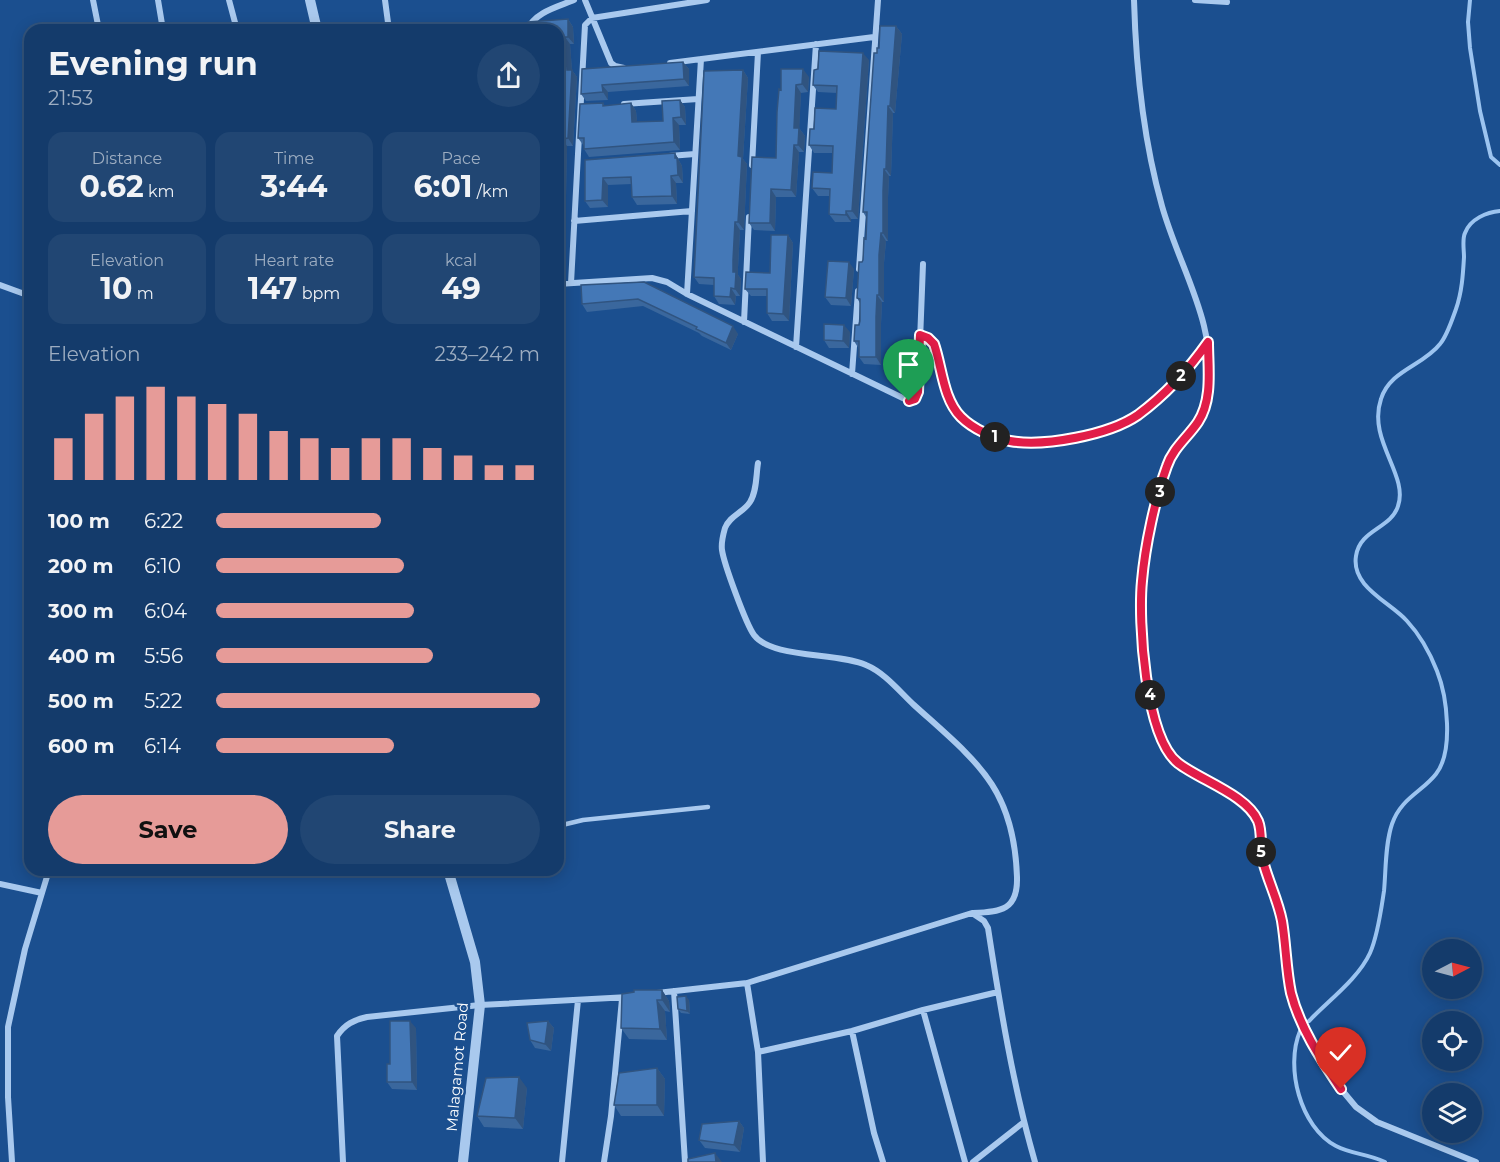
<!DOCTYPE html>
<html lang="en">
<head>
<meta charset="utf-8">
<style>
	:root { --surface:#143b6b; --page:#214673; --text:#f1f3f6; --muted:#9dadc1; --line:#33557e; --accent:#e69b98 }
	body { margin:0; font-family:Montserrat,sans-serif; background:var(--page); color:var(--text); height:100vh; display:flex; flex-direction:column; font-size:22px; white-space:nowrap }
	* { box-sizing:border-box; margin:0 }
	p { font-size:20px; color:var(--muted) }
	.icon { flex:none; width:33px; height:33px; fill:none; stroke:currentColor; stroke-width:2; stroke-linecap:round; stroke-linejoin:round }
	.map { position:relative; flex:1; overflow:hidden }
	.details { position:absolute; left:24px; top:24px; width:540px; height:852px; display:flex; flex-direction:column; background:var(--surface); border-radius:18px; box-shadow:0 3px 15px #0003,0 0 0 2px var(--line) }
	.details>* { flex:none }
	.needle { width:39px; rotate:84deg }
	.controls { position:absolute; left:1422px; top:939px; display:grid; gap:12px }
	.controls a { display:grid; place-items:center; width:60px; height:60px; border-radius:50%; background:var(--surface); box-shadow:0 3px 15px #0003,0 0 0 2px var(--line); font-size:30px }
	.pin { position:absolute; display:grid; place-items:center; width:51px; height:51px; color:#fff; margin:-62px -26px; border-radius:50% 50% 50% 0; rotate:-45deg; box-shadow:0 0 6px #0007 }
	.pin .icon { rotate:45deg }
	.km { position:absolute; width:30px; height:30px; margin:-15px; border-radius:50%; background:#222; color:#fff; font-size:16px; line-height:30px; text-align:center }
	.round { display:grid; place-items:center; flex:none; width:63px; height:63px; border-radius:32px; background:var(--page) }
	.summary { display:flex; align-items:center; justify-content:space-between; height:102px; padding:0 24px }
	h1 { font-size:33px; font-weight:700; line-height:45px }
	.metrics { display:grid; grid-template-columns:repeat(3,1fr); gap:9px; height:102px; padding:6px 24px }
	.metrics div { display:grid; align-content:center; border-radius:15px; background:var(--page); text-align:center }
	.metrics b { font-size:30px; font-weight:700 }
	.metrics small { font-size:16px; font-weight:400 }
	.metrics p { font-size:16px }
	.chart { height:168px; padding:12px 24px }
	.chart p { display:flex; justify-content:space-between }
	.chart svg { width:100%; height:108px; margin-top:6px; stroke:var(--accent); stroke-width:6 }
	.primary-button { display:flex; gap:12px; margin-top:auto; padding:12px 24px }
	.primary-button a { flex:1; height:69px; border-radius:36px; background:var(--accent); color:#111; font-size:24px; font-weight:700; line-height:69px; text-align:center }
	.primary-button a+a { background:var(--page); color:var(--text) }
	ul { padding:0 24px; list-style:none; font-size:20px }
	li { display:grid; grid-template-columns:96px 72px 1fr; align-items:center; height:45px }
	li i { height:15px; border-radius:8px; background:var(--accent) }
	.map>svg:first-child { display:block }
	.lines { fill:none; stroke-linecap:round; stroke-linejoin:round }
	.stream { stroke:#9cc4f0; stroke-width:4 }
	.service { stroke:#a9c9ee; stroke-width:4.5 }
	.minor { stroke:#a9c9ee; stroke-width:6 }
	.tertiary { stroke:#a9c9ee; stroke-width:10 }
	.wall { fill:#3a679d }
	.shaded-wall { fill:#305480 }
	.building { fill:#4478b7; stroke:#305480; stroke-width:1.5 }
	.route-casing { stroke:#fff; stroke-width:12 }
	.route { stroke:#e11d48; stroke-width:8 }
	.labels { text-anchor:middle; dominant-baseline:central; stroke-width:5; stroke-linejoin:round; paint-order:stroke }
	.street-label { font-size:15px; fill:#fff; stroke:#1b4f8f }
</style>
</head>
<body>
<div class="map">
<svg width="1500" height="1162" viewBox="0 0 1500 1162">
	<rect width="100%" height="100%" fill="#1b4f8f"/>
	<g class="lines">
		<!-- stream -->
		<path class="stream" d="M1470,0L1468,22L1470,48L1480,111L1491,157L1500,165
			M1309,1021C1329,1000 1358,979 1370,953C1378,935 1381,910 1384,891C1386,870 1385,845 1392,824C1401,798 1422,792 1436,774C1454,751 1447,696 1437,671C1430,653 1420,635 1407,621C1390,602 1351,587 1356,556C1360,529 1391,529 1398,506C1409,475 1367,440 1381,399C1390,370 1423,366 1440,344C1447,336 1452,320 1456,309C1462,292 1463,274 1464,257C1464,250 1462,239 1465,233C1470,219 1487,212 1500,211
			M1300,1031C1285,1067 1300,1127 1336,1146C1351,1154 1369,1154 1385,1162"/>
		<!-- service -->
		<path class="service" d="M558,826L583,820L708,807"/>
		<!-- minor -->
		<path class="minor" d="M93,0L99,30
			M158,0L163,30
			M229,0L237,30
			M385,0L389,30
			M585,0L611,63L615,66L624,68
			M1134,0C1136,70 1143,139 1162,206C1180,270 1218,324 1208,393C1204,425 1180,436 1168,463C1163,477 1160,493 1157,507C1139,576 1136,634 1152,704C1157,726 1161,745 1176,762L1243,802L1253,811L1258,822L1262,860L1276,895L1282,921L1291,993L1299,1018L1310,1040L1341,1089L1356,1107L1377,1122L1476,1162
			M1195,0L1227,2
			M527,30C535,12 557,7 574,0
			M670,63L874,37
			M624,104L698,99
			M669,156L695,154
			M752,165L758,52
			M574,221L692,211
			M859,269L878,0
			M571,283L585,25L592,18L707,0
			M558,284L652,278L667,282L687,294L909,401L915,399L918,392L923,264
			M0,285L30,296
			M687,294L701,59
			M744,322L749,217
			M920,335L928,338L934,344C942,367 943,398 961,417C973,429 992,438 1009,441C1044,448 1109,435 1137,415C1164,396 1188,370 1207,343
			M796,347L816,44
			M852,374L858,291
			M758,463C756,475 757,491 750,502C743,513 730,515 725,528C723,535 721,543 722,550C724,564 746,624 754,635C772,659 837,652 866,665C885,673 899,691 914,705C976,761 1014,787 1017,877C1018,910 1001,912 973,913
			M0,884L42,893
			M747,983L758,1052L763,1162
			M674,991L685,1162
			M657,993L747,983L972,913L984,921L988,928C1000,1006 1013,1086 1035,1162
			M923,1010L965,1162
			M852,1031L874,1133L883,1162
			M758,1052L852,1031L923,1010L998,992
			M12,1162L8,1097V1027L25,949L49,870
			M343,1162L337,1036C345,1024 354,1020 367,1017L480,1005L629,997
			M562,1162L578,1000
			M604,1162L611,1116L622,999
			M973,1162L1024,1122"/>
		<!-- tertiary -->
		<path class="tertiary" d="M310,0L317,30
			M448,870L475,962L480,1005L463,1162"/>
	</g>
	<!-- wall -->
	<path class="wall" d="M568,19L573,27L574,44H570L572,70L577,77L573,146H567L565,248H560L561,269H558V30Z
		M896,26L902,34L895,113H893L891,176H889L888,198V241H886L884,263V302H882L881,324V365L864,364L859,357V349L854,341L860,321V303L857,298L866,239V217L863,212L879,48Z
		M869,60L858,219H851V222H835L829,214L830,196H818L812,188L832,173L833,153H814L809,145L814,129L836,109L837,93L818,92L813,85Z
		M683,62L689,69V86L608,92V100L586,101L581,94L582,69Z
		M743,70L748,78L743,159L747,164L744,230H740L738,268V275L741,279L740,296H736L735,305L719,304L714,296V285L699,284L694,277Z
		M809,77L808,92L801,93L799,128L805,136L804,152H799L796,197H776L775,231L754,230L749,223L776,158L781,90Z
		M680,100L685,107L686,125H679L680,150L589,157L584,149V146L578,138L603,103L605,106L631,103L636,111L637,122L663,121Z
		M675,153L682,166L683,183H676L677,204L637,205L632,197V184L608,185V207L590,208L585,201V160Z
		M788,235L793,243L789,321H772L767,313V296H751L745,289L770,273Z
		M854,269L851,306L831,305L825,297Z
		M644,282L738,334L731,350L702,336L699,333L643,306L587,312L582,304Z
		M850,332L849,348H829L824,340Z
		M512,870H539V877L517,878Z
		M662,990L669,1001L670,1012L665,1011L667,1040L629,1039L621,1028Z
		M689,1000L690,1014L681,1013L678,1009Z
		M548,1021L554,1028L551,1051L535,1048L530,1040Z
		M416,1028L417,1090L392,1089L387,1082L390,1064Z
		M657,1068L665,1079L664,1116H621L614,1105Z
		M527,1088L523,1129L484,1127L477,1116Z
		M739,1121L744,1128L740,1152L705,1148L699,1140Z"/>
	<!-- shaded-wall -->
	<path class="shaded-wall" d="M568,19L573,27L574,44L568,37Z
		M896,26L902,34L895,113L890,106Z
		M565,37L570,44L572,70L577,77L573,146L568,138L567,70Z
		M863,53L869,60L858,219L852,211Z
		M683,62L689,69V86L684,79Z
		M803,69L809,77L808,92L802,84Z
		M743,70L748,78L743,159L747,164L744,230L738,222V156Z
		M602,85L608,92V100L603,92Z
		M796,85L801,93L799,136L794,128Z
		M680,100L685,107L686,125L681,117Z
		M631,103L636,111L638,130L632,122Z
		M888,106L893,113L891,176L886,169Z
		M673,118L679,125L680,150L674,142Z
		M799,128L805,136L804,152L798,145Z
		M562,139L567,146L565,248L560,240Z
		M794,145L799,152L796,197L791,190Z
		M675,153L682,166L683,183L678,175Z
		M884,169L889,176L888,198V241L883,233V191Z
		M671,176L676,183L677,204L672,196Z
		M603,178L608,185V207L602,200Z
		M771,189L776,197L775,231L770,223Z
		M846,211L851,219V222L846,215Z
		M735,222L740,230L738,268V275L741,279L740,296L735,289L733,272V260Z
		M881,233L886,241L884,263V302L879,295V255Z
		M788,235L793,243L789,321L783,314Z
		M558,244L560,248L561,269L558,265Z
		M849,262L854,269L851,306L846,298Z
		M731,288L736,296L735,305L730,297Z
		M877,295L882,302L881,324V365L876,357V317Z
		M844,325L850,332L849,348L843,341Z
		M733,326L738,334L731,350L726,343Z
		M535,870H539V877Z
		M662,990L669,1001L670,1012L662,1000Z
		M686,996L689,1000L690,1014L687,1011Z
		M657,1000L665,1011L667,1040L660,1029Z
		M410,1021L416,1028L417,1090L412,1082Z
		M548,1021L554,1028L551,1051L545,1044Z
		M657,1068L665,1079L664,1116L657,1105Z
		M519,1077L527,1088L523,1129L515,1118Z
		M739,1121L744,1128L740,1152L734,1145Z
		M715,1153L722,1162H716Z"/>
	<!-- building -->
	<path class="building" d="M568,19V37H565L567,70H572L568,138L562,139L560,240H558V30H528V22Z
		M880,26H896L890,106H888L886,169H884L883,191V233H881L879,255V295H877L876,317V357H859V341H854L855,325H859L860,321V299L857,298L859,262H862L863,260L864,238L866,239L867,212H863L874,53H877V48H879Z
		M819,51L863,53L852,211H846V215L829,214L830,189L812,188L813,172L832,173L833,146L809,145L810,129H814L815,108L836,109L837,86L813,85L814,70L818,69Z
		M683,62L684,79L602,85L603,92L581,94L582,69Z
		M781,69H803L802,84L796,85L794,128H799L798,145H794L791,190L771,189L770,223H749L752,157L776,158L777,112L779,89L781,90Z
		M743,70L738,156L742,157L738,222H735L733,260V272H736L735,289L731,288L730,297L714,296V278L694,277L704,71Z
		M680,100L681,117L673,118L674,142L584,149V138H578L580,104L603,103V106L631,103L632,122L663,121L662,101Z
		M675,153V158H677L678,175L671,176L672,196L632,197L631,177L603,178L602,200L585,201V160Z
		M771,235H788L783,314L767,313V289H745L746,272L770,273Z
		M828,261L849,262L846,298L825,297Z
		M644,282L733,326L726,343L696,329L697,327L638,299L582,304L581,285Z
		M824,324L844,325L843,341L824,340Z
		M634,990H662V1000H657L660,1029L621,1028L622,994L634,992Z
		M686,996L687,1011L678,1009L677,997Z
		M390,1021H410L412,1082H387V1064H390Z
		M548,1021L545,1044L530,1040L527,1023Z
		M657,1068V1105H614L619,1073Z
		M519,1077L515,1118L477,1116L486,1078Z
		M739,1121L734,1145L699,1140L702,1124Z
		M715,1153L716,1162H688V1159Z"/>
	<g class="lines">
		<!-- route casing -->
		<g class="route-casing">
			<path id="route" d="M909,401L915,399L918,392L920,335L928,338L934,344C942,367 943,399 961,417C973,429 993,438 1010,441C1044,447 1109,435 1138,415C1165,395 1189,369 1208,342C1208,368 1213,399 1198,422C1188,437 1173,448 1167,466C1155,499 1145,546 1142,581C1138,621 1145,737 1178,763C1200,780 1247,795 1258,821C1263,833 1259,848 1263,861C1268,881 1278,900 1282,921C1286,945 1286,969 1291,993C1300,1028 1321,1059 1341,1089"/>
		</g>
		<!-- route -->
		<use href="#route" class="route"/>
	</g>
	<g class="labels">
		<!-- street labels -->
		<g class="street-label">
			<text transform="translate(457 1067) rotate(-85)">Malagamot Road</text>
		</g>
	</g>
</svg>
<div class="controls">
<a><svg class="needle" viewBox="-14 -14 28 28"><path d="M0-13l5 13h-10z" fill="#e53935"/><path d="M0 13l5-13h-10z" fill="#9dadc1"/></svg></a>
<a><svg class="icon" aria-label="locate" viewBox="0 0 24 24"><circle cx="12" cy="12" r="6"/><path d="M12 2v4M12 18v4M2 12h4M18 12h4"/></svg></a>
<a><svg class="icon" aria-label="layers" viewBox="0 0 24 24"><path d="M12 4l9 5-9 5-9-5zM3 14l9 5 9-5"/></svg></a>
</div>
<div class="pin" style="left:909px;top:401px;background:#1e9e55"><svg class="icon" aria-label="arrive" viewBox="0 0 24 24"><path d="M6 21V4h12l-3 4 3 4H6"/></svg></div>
<div class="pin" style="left:1341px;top:1089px;background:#d93025"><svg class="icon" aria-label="check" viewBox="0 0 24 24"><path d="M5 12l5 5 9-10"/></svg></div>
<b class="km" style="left:995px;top:437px">1</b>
<b class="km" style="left:1181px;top:376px">2</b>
<b class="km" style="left:1160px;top:492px">3</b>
<b class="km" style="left:1150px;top:695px">4</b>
<b class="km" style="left:1261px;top:852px">5</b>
<section class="details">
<div class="summary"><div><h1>Evening run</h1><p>21:53</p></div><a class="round"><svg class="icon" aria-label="share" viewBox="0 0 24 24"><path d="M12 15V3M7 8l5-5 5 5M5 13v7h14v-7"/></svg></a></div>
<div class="metrics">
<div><p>Distance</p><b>0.62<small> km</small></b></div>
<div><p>Time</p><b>3:44</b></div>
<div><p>Pace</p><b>6:01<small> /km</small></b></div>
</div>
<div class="metrics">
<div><p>Elevation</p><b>10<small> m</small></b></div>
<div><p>Heart rate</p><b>147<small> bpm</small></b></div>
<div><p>kcal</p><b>49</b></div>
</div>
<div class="chart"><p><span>Elevation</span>233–242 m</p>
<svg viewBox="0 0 160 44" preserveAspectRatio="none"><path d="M5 44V27M15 44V17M25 44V10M35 44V6M45 44V10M55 44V13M65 44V17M75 44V24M85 44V27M95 44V31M105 44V27M115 44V27M125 44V31M135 44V34M145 44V38M155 44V38"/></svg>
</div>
<ul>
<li><b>100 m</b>6:22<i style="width:51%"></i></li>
<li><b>200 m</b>6:10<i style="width:58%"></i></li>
<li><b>300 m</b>6:04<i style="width:61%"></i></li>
<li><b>400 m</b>5:56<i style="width:67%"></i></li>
<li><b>500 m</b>5:22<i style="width:100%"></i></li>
<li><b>600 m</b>6:14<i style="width:55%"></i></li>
</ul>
<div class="primary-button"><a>Save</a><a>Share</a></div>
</section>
</div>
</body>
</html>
